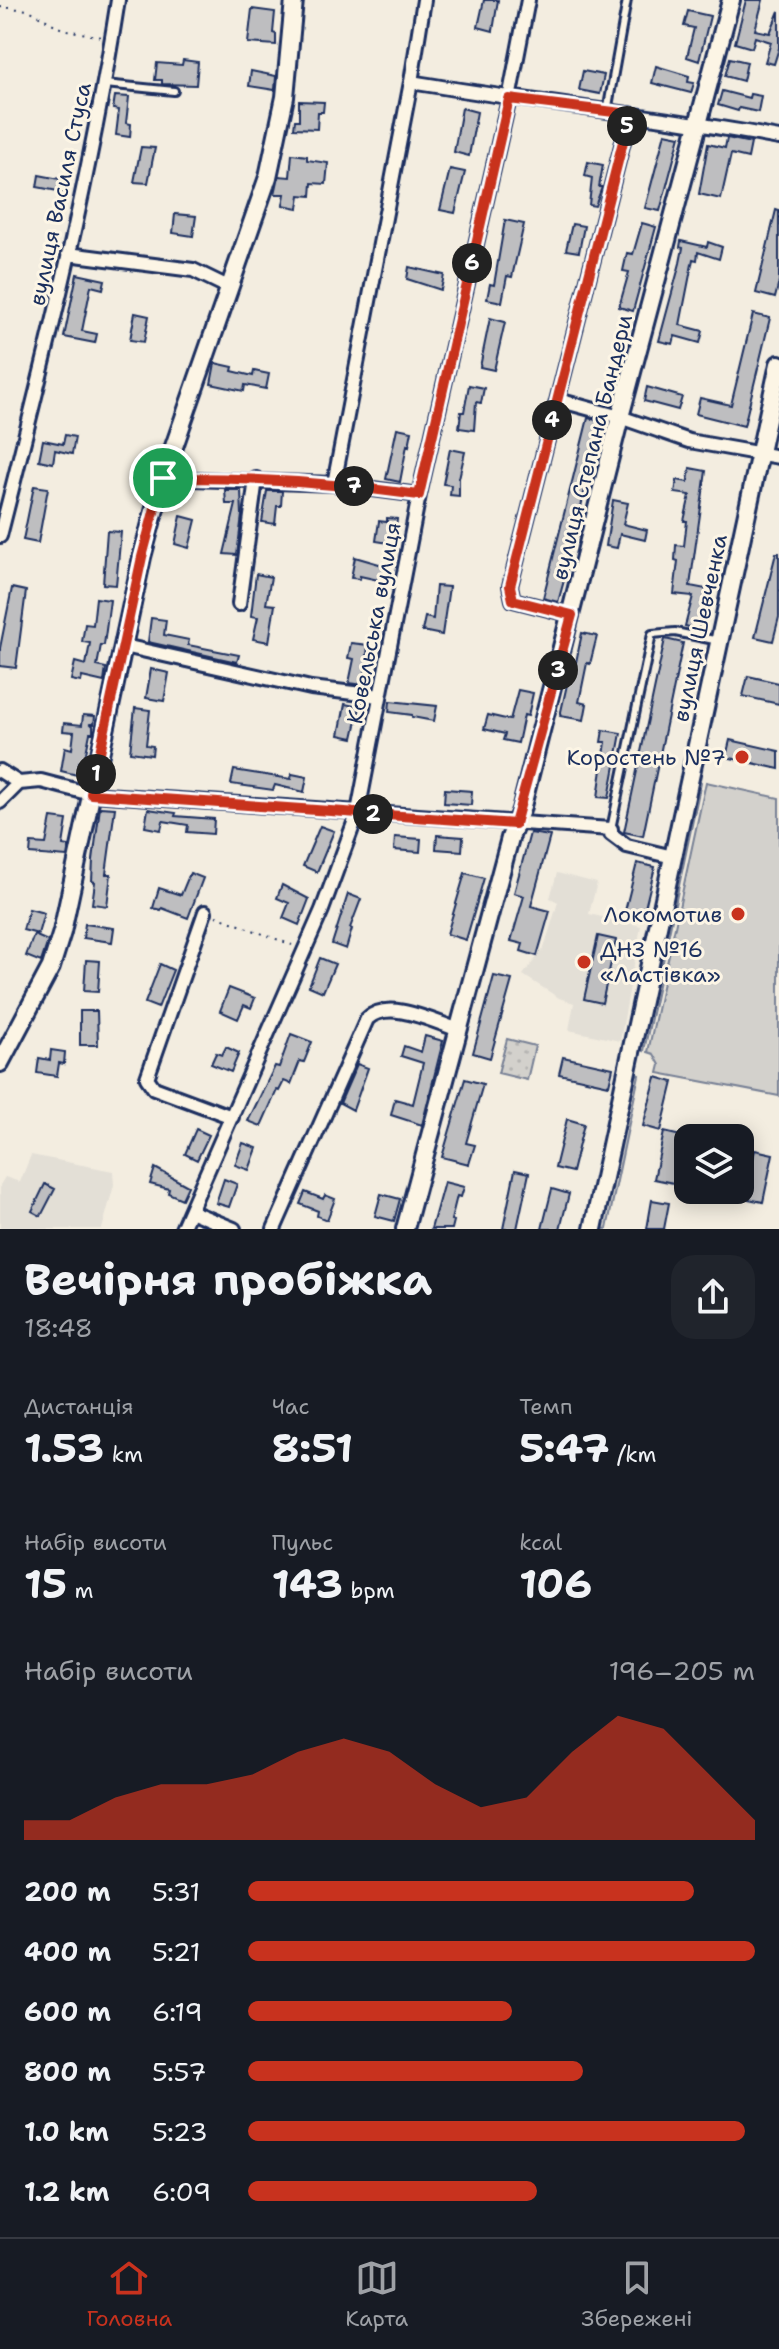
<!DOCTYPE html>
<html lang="uk">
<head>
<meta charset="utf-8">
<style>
	:root { --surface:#171b24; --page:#20242c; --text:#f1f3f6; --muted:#9ea1a6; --line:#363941; --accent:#c8321e }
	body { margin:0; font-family:"Shantell Sans",sans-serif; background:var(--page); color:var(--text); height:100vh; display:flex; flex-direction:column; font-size:30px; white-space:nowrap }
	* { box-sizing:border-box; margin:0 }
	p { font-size:26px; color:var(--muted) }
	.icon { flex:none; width:44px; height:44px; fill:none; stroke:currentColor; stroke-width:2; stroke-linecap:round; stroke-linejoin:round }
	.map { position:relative; height:1229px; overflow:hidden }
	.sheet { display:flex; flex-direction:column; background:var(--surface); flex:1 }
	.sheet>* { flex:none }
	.fabs { position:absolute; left:674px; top:1124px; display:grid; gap:16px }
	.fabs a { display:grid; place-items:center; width:80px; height:80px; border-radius:16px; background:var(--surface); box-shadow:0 4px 20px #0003; font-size:40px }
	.pin { position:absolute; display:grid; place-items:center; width:68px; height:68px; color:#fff; margin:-34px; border:4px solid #fff; border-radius:50%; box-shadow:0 2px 8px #0007 }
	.km { position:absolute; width:40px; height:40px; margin:-20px; border-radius:50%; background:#222; color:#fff; font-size:22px; line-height:40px; text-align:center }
	.round { display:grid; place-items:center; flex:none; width:84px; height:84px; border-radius:24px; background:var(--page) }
	.overview { display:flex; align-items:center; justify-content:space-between; height:136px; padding:0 24px }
	h1 { font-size:44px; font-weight:700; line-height:60px }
	.figures { display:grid; grid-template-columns:repeat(3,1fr); gap:12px; height:136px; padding:8px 24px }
	.figures div { display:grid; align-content:center }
	.figures b { font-size:40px; font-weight:700 }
	.figures small { font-size:22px; font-weight:400 }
	.figures p { font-size:22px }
	.chart { height:224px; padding:16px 24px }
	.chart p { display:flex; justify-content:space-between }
	.chart svg { width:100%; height:144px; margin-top:8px; fill:var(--accent); opacity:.7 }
	ul { padding:0 24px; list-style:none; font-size:26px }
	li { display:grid; grid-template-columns:128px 96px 1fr; align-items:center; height:60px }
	li i { height:20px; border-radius:10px; background:var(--accent) }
	.menu { display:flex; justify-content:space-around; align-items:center; height:112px; border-top:2px solid var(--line); background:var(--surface); font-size:22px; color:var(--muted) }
	.menu a { display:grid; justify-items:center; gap:4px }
	.menu .on { color:var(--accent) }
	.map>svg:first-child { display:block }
	.built { fill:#e3dfd6 }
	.grass { fill:url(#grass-dots); stroke:#778095; stroke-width:2 }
	.garden { fill:#d3d1cc; stroke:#778095; stroke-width:2 }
	.building { fill:#bebec0; stroke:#1b2f5e; stroke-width:2 }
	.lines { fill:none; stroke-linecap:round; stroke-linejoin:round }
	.lane-casing { stroke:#1b2f5e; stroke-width:12 }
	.street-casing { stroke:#1b2f5e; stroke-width:18 }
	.secondary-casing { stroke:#1b2f5e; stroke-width:22 }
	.path { stroke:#1b2f5e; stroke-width:2; stroke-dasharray:2 6; stroke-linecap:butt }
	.lane { stroke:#fcf5e5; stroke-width:6 }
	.street { stroke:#fcf5e5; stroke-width:12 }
	.secondary { stroke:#fcf5e5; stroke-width:16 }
	.route-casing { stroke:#fff; stroke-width:16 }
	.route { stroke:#c8321e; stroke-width:10 }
	.poi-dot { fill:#c8321e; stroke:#fcf5e5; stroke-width:3 }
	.labels { text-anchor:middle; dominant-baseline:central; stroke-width:6; stroke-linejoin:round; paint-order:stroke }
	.street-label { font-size:22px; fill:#1b2f5e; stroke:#fcf5e5 }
	.poi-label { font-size:22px; fill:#1b2f5e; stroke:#fcf5e5; text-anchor:end }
</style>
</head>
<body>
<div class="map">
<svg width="779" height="1229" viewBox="0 0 779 1229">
	<defs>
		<pattern id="grass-dots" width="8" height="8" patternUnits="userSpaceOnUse" patternTransform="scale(2)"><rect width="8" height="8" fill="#d3d1cc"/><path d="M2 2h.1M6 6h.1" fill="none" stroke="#b5b4b2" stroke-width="1.8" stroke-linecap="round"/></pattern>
	</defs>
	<rect width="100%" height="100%" fill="#f3ede0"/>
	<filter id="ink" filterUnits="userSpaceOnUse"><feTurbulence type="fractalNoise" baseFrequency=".0125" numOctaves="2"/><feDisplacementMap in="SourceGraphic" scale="16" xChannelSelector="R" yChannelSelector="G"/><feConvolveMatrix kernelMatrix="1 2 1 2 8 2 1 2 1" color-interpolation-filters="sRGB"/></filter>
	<g filter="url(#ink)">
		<!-- built -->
		<path class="built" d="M557,873L597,883L589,914L641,926L620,1041L569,1030L574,1003L559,998L523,975L544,948L558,902L550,898Z
			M31,1155L113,1171L114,1185L102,1229H0V1185L5,1177L20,1182Z"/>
		<!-- grass -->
		<path class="grass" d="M696,780L701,782L644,1051L638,1048Z
			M507,1039L535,1046L527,1080L498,1073Z
			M633,1073L639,1075L607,1229H600Z"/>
		<!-- garden -->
		<path class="garden" d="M706,782L779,798V1096L658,1073L660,1065L654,1054L648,1052Z"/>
		<!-- building -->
		<path class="building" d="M484,0H498L493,31L478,27Z
			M746,0H763L755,30L770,33L779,11V48L774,64L765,62L771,42L755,37L752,48L735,43Z
			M252,9L275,12L273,33L276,34V45L248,43Z
			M688,11L710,16L699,61L687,57L694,28L684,26Z
			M730,58L747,62L743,81L725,76Z
			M183,60L198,62L196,85L162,84V80H155L157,63L182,65Z
			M656,66L689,76L688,82L694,83L691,93L652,83Z
			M251,71L276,76L275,90L249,86Z
			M583,71L604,75L600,94L579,90Z
			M722,91L749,98L750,94L761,96L758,112L739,108L738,111L718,105Z
			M115,96L129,97L126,123L131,124L130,137L116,135L119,110L113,109Z
			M299,101L324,102L323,112H318L317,129L294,128L295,120H299Z
			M462,108L477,112L469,156L454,152Z
			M665,133L680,136L660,211L645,208Z
			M727,138L751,143L748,158L731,154L721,199L699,194L708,144L725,148Z
			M141,147L155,148L148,183L134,182Z
			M292,154L307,156V160L328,163L326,184L312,183L311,196L300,195L298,208L283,205L285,194H275L279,176L290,177Z
			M588,162L603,165L599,187H602L595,206L589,205L592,178L585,176Z
			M450,169L465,172L455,213L440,210Z
			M39,175L65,180L63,192L37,187Z
			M776,210L779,211V282L775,298L756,293Z
			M175,214L196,216L193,236L173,233Z
			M505,220L524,224L512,277L507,276L502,302L487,299L490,284L494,285Z
			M642,223L656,227L633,311L619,307L629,272L623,271L627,253L633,254Z
			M572,224L584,226L579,252L566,250Z
			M681,241L707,247L708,242L722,247L719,259L698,252L697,260L693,259L680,325L703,331L700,343L675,336L673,344L659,341L680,263L683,248L680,247Z
			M409,267L444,275L441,290L407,279Z
			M77,274L105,280L103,289L91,286L82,331L97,334L95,343L64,337Z
			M135,313L149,316L144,342L130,340Z
			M753,314L770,318L744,426L696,414L700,398L731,405Z
			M490,318L505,322L494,370L480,367Z
			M215,363L233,367L232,371L253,376L254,371L269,374L266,389L245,385L244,391L211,384Z
			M469,385L484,388L481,403L476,402L474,430L459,428L461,412H464Z
			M647,387L682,397L678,410L644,401Z
			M588,418L604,422L592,471H589L575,534L573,539L569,538L568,566L558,602L543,598Z
			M397,428L412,431L409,446L407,445L400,482L386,479Z
			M65,435L75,437L72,454L55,450L53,463L39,460L43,440L63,444Z
			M450,449L465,452L459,478V496L450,495L451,485L443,484Z
			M690,468L706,471L690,586L706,589L698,629L685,626L693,596L674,594L678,561L675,560L676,545L684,546L687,521H684L690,495L675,493L677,480L688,482Z
			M34,486L48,488L38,543L23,540Z
			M225,490H241L242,515L237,555L224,554L236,504H226Z
			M267,491H282L281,506H277L275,524L262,522Z
			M613,500L628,503L623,524L647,530L645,540L620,534L617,548L606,546Z
			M181,516L196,520L189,548L175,544Z
			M387,518L397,519L396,528L391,527L389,543L376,541L379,521L387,522Z
			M107,531L121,532L116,585L103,584Z
			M776,553H779V617L773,641L755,637Z
			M355,557L386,566L383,581L360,576V579L351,578Z
			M256,574L271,577L266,604L275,605L269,642L253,639L258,617L251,616Z
			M436,586L449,587L442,635L422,631L425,617L433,619Z
			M12,588L26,591L16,668L0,666V648Z
			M96,598L110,600L104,645H101L97,666L106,668L104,682L82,677L81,682L71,680L75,662L86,665L90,643L82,642L85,624L93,625Z
			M151,618L166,620L164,635L189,640L188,645L239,655L237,662L148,642Z
			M582,633L597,636L590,664L587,663L579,702L587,704L584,720L560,716L570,671L574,672Z
			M665,639L683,643L643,836L624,832Z
			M351,643L368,645L364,685L349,683L354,659L348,658Z
			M151,669L169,673L164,701L146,698Z
			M748,676L779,683V704L743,696Z
			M518,690L533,693L528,716L524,715L518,743L503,740L505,734L484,729L488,715L510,720Z
			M390,701L437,706L434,721L412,717V715L389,712Z
			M345,704L360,707L353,738L339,735Z
			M135,708L150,710L146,745L153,746L152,755L130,752Z
			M83,715L95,716L94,724H91L93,726V733H90L84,763L79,762L77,775L61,771L65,747L72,749L74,732L63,731L64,723L82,725Z
			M603,730L621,733L609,798L598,797L606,742H601Z
			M730,740L779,751V769L726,757Z
			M234,770L291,779L292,774L307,777L304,792L275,785L273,790L231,784Z
			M445,789L472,791L471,805L444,803Z
			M100,807L115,808L106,874H111L107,906L92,904L95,882L92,881L93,860Z
			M148,809L176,813L175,816L214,819L213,834L187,832L188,825L163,821L161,830L145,827Z
			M51,818L67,820L63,845L69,846L67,857L30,854L31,843L46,844Z
			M320,826L334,831L317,872L303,866Z
			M530,833L550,836L531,906L550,911L537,956L521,951L523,944L511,941L524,896L514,893Z
			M437,835L463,837L462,851L436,849Z
			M395,837L421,839L420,852L394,850Z
			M637,863L655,867L643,916L625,911Z
			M190,873L203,878L188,918L162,908L161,910L153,908L159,888L181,895Z
			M465,873L484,878L466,940L447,934Z
			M282,885L309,899L299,925L283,918L289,903L277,898Z
			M348,894L361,899L350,928L352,929L346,949L332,944Z
			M29,909L44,913L38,934L23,930Z
			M85,924L114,928L112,942L83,938Z
			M34,935L48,941L41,962L26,956Z
			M598,936L616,940L602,1003L584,999Z
			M320,958L335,964L323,992L309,986Z
			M86,960L100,961L98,992L84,991Z
			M160,964L173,970L158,1008L145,1003Z
			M494,976L512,980L490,1058L473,1053Z
			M229,988L255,998L251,1008L244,1005L238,1019L220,1011Z
			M80,1011H97L98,1045H80Z
			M291,1034L312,1042L304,1062L300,1061L291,1084L284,1081L279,1091L277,1090L261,1126L248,1121L275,1066L279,1067Z
			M425,1036L443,1041L422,1125L391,1115L395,1099L413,1104L423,1063L401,1056L404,1046L421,1052Z
			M226,1047L239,1053L231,1072L211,1064L216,1053L222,1055Z
			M51,1050L65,1052L64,1064L59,1063L57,1076L37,1073L39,1058L50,1060Z
			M563,1057L613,1068L609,1085L559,1074Z
			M357,1064L368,1068L353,1110L340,1103Z
			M656,1077L673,1082L661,1131L643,1126Z
			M465,1079L483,1084L466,1143L475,1145L469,1164L442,1157Z
			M567,1119L584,1124L572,1172L555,1168Z
			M196,1129L209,1135L197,1160L185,1154Z
			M664,1132L681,1136L675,1165L688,1168V1186L654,1179Z
			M243,1143L257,1148L249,1170L235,1165Z
			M755,1150L773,1154L763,1202L724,1194V1190H740V1179L748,1181Z
			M155,1168L188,1186L182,1199L168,1193L169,1189L150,1184Z
			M515,1170L529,1173L517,1229H503Z
			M224,1179L237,1184L229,1207L216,1203Z
			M444,1182L464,1187L461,1197L457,1196L451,1220L454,1221L452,1229H431Z
			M45,1184L55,1189L41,1216L32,1211Z
			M552,1189L569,1194L560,1229H542Z
			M305,1192L323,1199L325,1195L335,1199L327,1220L317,1216L318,1211L300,1204Z
			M381,1194L400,1199L394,1221L375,1216Z
			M652,1200L669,1203L664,1229H647Z"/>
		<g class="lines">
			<!-- lane casing -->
			<g class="lane-casing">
				<path id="lane" d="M105,84L174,91
					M607,112L627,0
					M611,829L652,634L675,632L719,641"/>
			</g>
			<!-- street casing -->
			<g class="street-casing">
				<path id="street" d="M411,82C534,103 657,115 779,138
					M68,254L193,270L228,287
					M558,400L620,417L689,441L779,457
					M163,478L334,484L419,495
					M334,484L411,82L424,0
					M0,536C45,359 90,181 118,0
					M239,604L256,479
					M572,615L513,600L510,586L630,114
					M124,646L311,688L379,696
					M0,771L19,783L0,802
					M19,783L41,781L91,794L611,829V834L627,846L673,857
					M205,912L147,1078L154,1088L232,1117
					M190,1211L234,1229
					M182,1229L322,910L358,812L419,495L509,99L528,0
					M274,1229L367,1019C389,998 434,1022 459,1030"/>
			</g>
			<!-- secondary casing -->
			<g class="secondary-casing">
				<path id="secondary" d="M0,1063L51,967L62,932L142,557L163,478L268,177L285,97L294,0
					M405,1229L510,838L521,810L620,417L731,0
					M593,1229L779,364"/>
			</g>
			<!-- path -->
			<path class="path" d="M0,7L29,10L62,29L101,37
				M216,916L292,945"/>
			<!-- lane -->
			<use href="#lane" class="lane"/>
			<!-- street -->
			<use href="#street" class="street"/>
			<!-- secondary -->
			<use href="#secondary" class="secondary"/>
		</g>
	</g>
	<g class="lines" filter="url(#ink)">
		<!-- route casing -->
		<g class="route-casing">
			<path id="route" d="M509,99L630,114L510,586L513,600L572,615L515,824L91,794L142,557L163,478C249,477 334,483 419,495Z"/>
		</g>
		<!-- route -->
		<use href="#route" class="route"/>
	</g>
	<!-- markers -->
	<g class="poi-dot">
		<circle cx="742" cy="757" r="8"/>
		<circle cx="738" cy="914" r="8"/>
		<circle cx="584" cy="962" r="8"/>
	</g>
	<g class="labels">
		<!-- street labels -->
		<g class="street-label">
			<text transform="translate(60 194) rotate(-78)">вулиця Василя Стуса</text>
			<text transform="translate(592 447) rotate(-76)">вулиця Степана Бандери</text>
			<text transform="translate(374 623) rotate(-79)">Ковельська вулиця</text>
			<text transform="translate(700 628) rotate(-78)">вулиця Шевченка</text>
		</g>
		<!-- poi labels -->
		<g class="poi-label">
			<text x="726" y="757">Коростень №7</text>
			<text x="722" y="914">Локомотив</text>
			<text x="600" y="949" text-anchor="start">ДНЗ №16<tspan x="600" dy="25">«Ластівка»</tspan></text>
		</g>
	</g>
</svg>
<div class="fabs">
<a><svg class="icon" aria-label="layers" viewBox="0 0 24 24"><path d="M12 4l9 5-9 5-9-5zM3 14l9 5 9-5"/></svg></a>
</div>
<div class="pin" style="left:163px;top:478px;background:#1e9e55"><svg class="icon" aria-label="arrive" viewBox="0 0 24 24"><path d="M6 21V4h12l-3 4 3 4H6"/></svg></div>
<b class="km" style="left:96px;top:774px">1</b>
<b class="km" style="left:373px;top:814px">2</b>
<b class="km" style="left:558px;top:670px">3</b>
<b class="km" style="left:552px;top:420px">4</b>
<b class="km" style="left:627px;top:126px">5</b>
<b class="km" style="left:472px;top:263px">6</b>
<b class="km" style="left:354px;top:486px">7</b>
</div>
<section class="sheet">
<div class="overview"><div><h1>Вечірня пробіжка</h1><p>18:48</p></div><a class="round"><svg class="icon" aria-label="share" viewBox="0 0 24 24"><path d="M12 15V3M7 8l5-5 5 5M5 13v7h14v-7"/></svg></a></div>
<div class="figures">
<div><p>Дистанція</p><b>1.53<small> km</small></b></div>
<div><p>Час</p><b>8:51</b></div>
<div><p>Темп</p><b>5:47<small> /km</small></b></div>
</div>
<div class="figures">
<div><p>Набір висоти</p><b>15<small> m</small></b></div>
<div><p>Пульс</p><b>143<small> bpm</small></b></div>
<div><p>kcal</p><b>106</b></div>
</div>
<div class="chart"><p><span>Набір висоти</span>196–205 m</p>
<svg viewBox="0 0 160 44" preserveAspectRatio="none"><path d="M0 44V38L10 38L20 31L30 27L40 27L50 24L60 17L70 13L80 17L90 27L100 34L110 31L120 17L130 6L140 10L150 24L160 38V44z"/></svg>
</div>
<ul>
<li><b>200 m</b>5:31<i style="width:88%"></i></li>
<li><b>400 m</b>5:21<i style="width:100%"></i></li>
<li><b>600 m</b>6:19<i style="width:52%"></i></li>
<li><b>800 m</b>5:57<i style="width:66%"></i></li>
<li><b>1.0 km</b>5:23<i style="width:98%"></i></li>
<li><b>1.2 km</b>6:09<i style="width:57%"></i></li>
</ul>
</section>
<nav class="menu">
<a class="on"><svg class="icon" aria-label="home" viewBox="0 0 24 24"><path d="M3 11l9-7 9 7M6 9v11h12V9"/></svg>Головна</a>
<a><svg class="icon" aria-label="map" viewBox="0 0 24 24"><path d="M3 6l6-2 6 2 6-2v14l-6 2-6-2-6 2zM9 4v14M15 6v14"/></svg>Карта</a>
<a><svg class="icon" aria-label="saved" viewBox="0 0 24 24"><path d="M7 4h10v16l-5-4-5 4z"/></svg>Збережені</a>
</nav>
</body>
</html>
